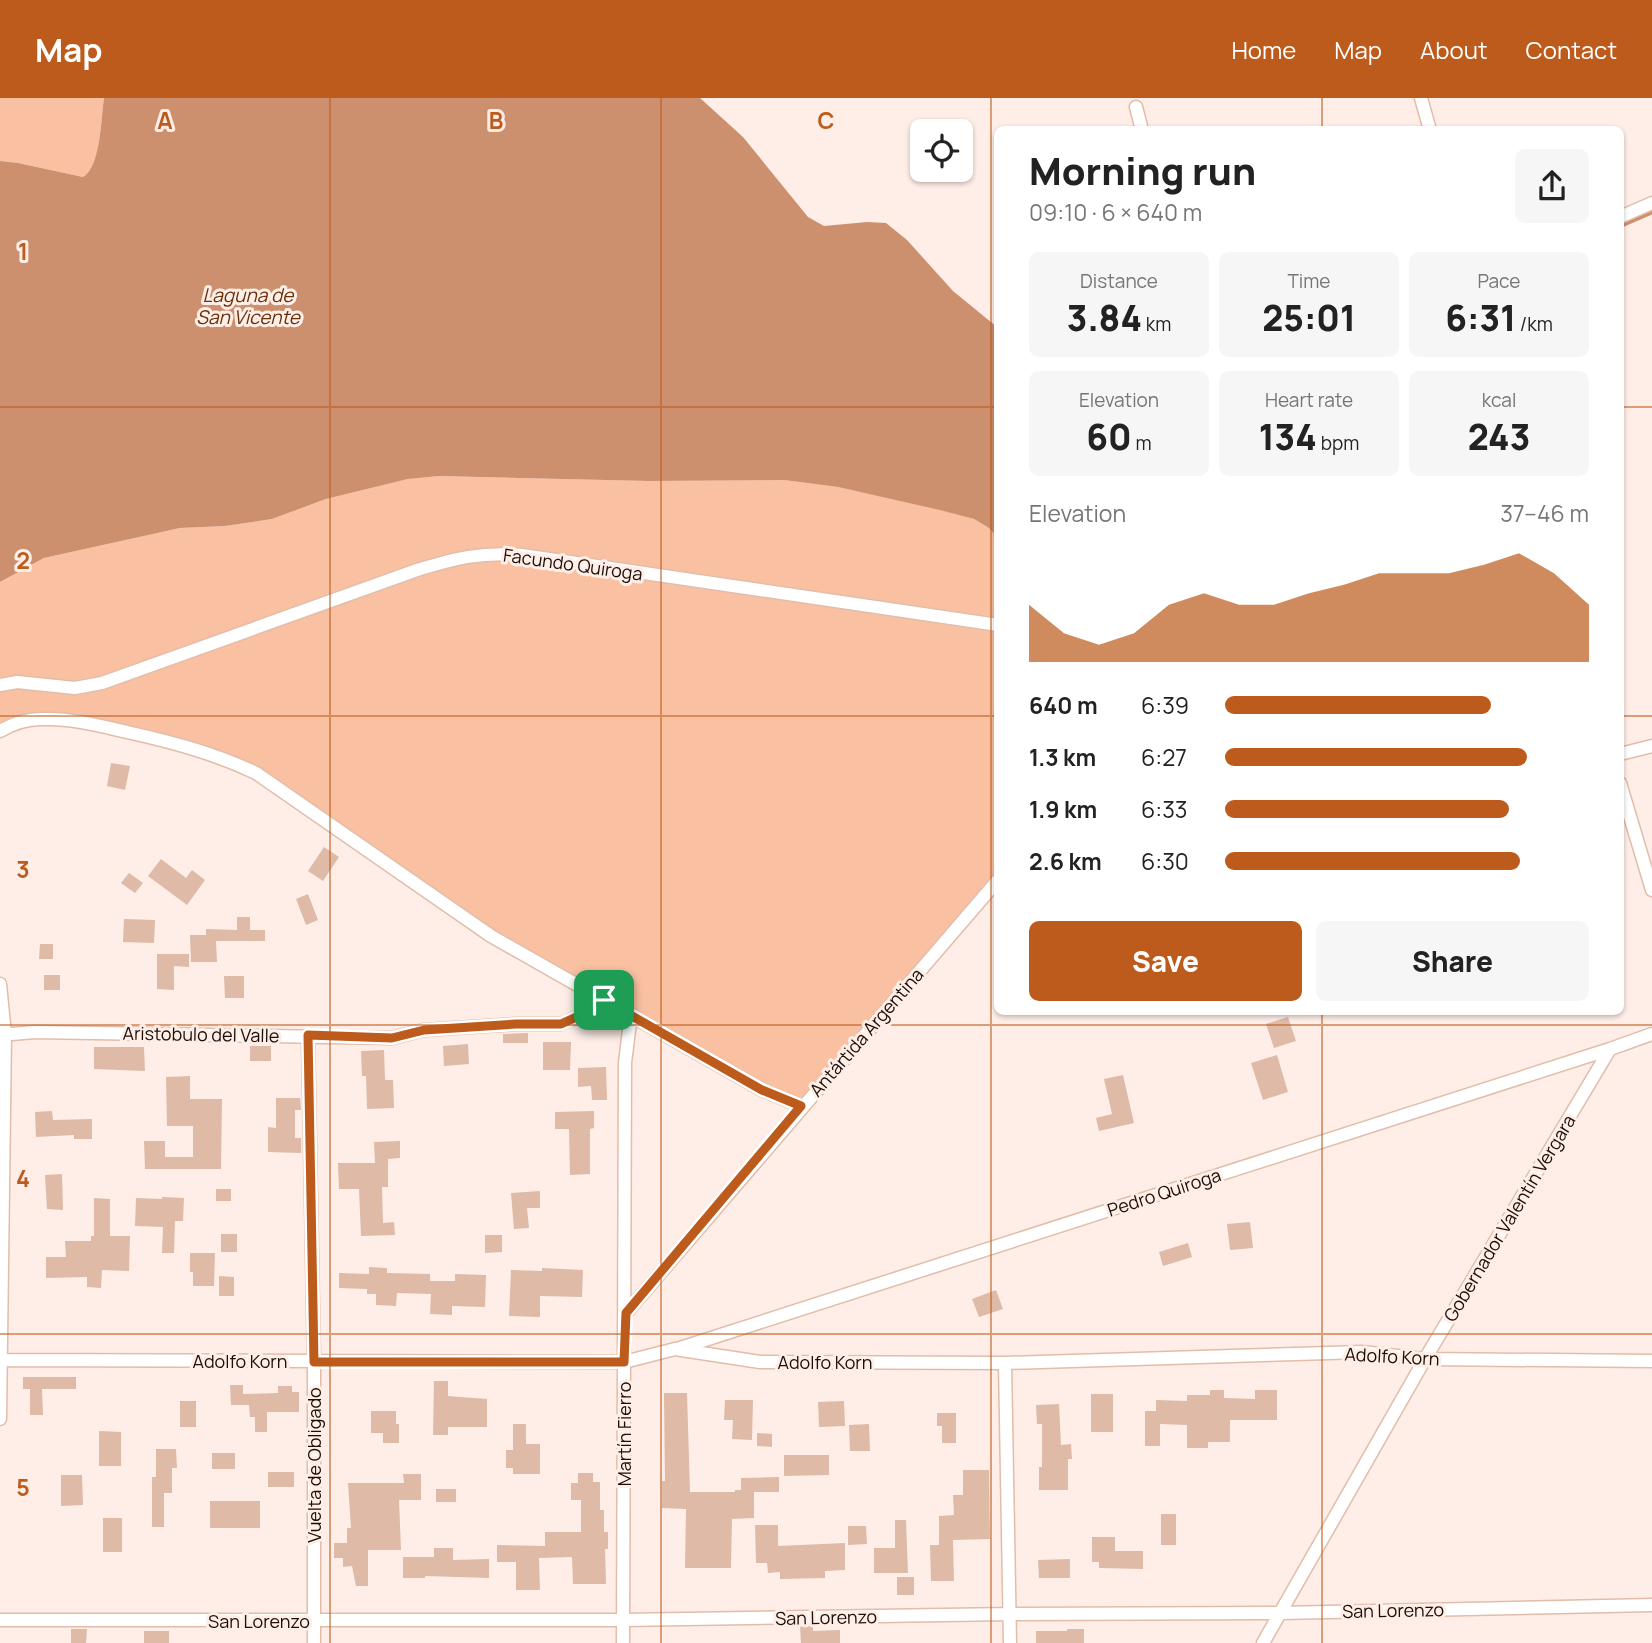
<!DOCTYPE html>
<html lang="en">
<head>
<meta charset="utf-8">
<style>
	:root { --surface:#fff; --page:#f6f6f6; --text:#222; --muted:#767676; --accent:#bc5b1b }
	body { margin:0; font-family:Manrope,sans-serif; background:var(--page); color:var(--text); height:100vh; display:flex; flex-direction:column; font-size:26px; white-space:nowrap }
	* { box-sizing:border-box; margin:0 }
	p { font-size:23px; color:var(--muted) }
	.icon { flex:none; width:38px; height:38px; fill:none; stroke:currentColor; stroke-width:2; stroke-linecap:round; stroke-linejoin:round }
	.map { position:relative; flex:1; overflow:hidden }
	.panel { position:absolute; left:994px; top:28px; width:630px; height:889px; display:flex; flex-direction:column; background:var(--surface); border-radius:10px; box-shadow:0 2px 5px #0004 }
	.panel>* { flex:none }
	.fabs { position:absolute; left:910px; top:21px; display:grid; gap:14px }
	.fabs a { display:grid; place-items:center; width:63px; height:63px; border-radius:10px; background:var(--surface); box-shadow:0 2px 5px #0004; font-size:35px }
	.pin { position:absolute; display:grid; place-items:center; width:60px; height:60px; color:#fff; margin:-30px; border-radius:14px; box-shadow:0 4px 10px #0006 }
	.round { display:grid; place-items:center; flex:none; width:74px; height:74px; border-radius:10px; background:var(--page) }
	.overview { display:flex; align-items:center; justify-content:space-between; height:119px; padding:0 35px }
	h1 { font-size:38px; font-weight:800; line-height:52px }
	.stats { display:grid; grid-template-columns:repeat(3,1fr); gap:10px; height:119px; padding:7px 35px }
	.stats div { display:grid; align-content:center; border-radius:10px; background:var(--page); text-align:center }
	.stats b { font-size:35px; font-weight:800 }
	.stats small { font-size:19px; font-weight:400 }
	.stats p { font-size:19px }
	.chart { height:196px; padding:14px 35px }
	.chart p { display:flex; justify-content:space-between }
	.chart svg { width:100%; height:126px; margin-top:7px; fill:var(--accent); opacity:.7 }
	.button { display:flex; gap:14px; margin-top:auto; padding:14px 35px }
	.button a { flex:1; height:80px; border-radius:10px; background:var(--accent); color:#fff; font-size:28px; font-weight:800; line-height:80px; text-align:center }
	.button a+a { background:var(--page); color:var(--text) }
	ul { padding:0 35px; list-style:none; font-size:23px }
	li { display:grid; grid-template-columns:112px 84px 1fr; align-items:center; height:52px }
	li i { height:18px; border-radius:9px; background:var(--accent) }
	header { display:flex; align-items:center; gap:42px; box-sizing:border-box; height:98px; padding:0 35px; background:var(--accent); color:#fff }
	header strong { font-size:33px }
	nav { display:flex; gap:38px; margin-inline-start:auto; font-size:24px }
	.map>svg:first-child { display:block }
	.green { fill:#fac0a2 }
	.water { fill:#cd906f }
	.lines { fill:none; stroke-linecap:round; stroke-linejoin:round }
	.stream { stroke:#cd906f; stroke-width:4.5 }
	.building { fill:#debaa7 }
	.minor-casing { stroke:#e1bdaa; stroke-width:15 }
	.minor { stroke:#fff; stroke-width:12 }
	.route-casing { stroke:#fff; stroke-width:14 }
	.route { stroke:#bc5b1b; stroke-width:9 }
	.grid { fill:none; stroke:#bc5b1b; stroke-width:2; stroke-opacity:0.55 }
	.labels { text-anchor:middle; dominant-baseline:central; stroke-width:6; stroke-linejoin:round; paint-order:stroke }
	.street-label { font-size:18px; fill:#1a0e07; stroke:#feeee7 }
	.water-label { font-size:19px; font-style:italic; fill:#69300a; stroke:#feeee7 }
	.grid-label { font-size:23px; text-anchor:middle; font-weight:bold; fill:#bc5b1b; stroke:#feeee7; stroke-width:6; stroke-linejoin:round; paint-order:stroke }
</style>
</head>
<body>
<header>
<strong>Map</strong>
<nav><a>Home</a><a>Map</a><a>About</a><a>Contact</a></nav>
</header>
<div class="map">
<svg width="1652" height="1545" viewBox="0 0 1652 1545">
	<rect width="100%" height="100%" fill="#feeee7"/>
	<!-- green -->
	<path class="green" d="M0,0H104C101,20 101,69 83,79L18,65L0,63Z
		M439,378L649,383L784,382L838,389L940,411L974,421L989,430L997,439V775L801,1008L565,881L222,659L38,621L0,633V484L44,460L180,430L225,428L272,421L326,401L408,381Z"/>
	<!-- water -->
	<path class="water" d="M104,0H700L743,39L808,119L824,128L867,124L886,125L907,142L953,193L997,229V439L989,430L974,421L940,412L838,389L784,382L649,383L439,378L408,381L326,401L272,421L225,428L180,430L44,460L0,484V63L18,65L83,79C101,69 101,19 104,0Z"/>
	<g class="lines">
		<!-- stream -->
		<path class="stream" d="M1620,128L1652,114"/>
	</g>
	<!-- building -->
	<path class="building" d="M111,665L130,668L125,692L107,688Z
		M324,749L339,759L323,783L308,773Z
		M161,761L186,780L192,772L205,782L187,807L148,778Z
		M129,775L143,785L135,795L121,785Z
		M308,796L318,822L306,827L296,801Z
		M237,819H250V832H265V843H216L217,864H191L190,837H206V831L237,832Z
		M124,821L155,822L154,845L123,844Z
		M40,846H53V861H39Z
		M157,856H189V869L174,868V892L157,891Z
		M44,877H60V892H44Z
		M224,878H244V900H225Z
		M1288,919L1296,943L1274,950L1266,926Z
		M528,935V945H503V936Z
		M543,944H571L570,972H543Z
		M468,946L469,966L444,968L443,948Z
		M250,948H271V963H250Z
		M94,949H144L145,973L94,971Z
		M384,952L385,982H393L394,1010L367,1011L366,978H362L361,953Z
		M1277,957L1288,994L1263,1002L1251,965Z
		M606,969L607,1002H592L591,988L578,989V970Z
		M1123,977L1134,1025L1099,1033L1096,1020L1112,1016L1104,981Z
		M190,978V1001H222L221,1071H145L144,1043H165V1059H193V1028H167L166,979Z
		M276,1000H300L301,1012H295V1040H301V1055L268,1054V1029L276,1030Z
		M52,1013L53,1022L92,1021V1041H74V1037L36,1039L35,1014Z
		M594,1013V1030L590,1031V1076L570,1077L569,1031H555V1014Z
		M400,1043V1060L388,1061V1089H382L383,1125L394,1124L395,1137L361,1138L359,1091H339L338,1065H375L374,1044Z
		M62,1076L63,1112L47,1111L45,1077Z
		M216,1091H231V1103H216Z
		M540,1093V1110H527L529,1130L514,1131L511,1095Z
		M162,1099L184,1100L183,1123H175L174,1155H162L163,1129L135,1128L136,1100L162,1101Z
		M94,1100L110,1101V1138H130L129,1173L102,1172L101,1190L87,1189V1179L46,1180V1159H66L65,1143H91V1138H94Z
		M1250,1124L1253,1150L1230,1152L1227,1126Z
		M221,1136H237V1154H221Z
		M485,1137H502V1154L485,1155Z
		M1188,1145L1192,1159L1163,1168L1159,1154Z
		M190,1155H215L214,1188H193V1174H190Z
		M369,1169L387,1170V1175L430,1176V1183H455V1176L486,1177L485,1209L452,1208V1217L430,1216L431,1196L397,1195L396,1208L376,1207V1196H367V1191L339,1190V1175L369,1176Z
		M542,1170L583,1172L582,1199L540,1198V1219L509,1218L511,1172L542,1173Z
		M219,1178L234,1179V1198H219Z
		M996,1192L1003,1211L979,1219L972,1201Z
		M23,1279H76V1291H42L43,1317H30V1291H23Z
		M434,1283H448V1298L487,1301V1329H448V1337H433Z
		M230,1287H243V1296L278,1295V1288H292V1294H299V1314H267V1334H255V1319H250L249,1307H231Z
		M1210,1292H1224V1300L1255,1301V1292H1277V1322H1230V1344H1208V1350H1187V1327L1160,1326V1348H1145V1313H1156V1302L1187,1303V1297H1210Z
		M664,1295H687L690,1394H735V1392H741V1380L779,1379V1394H754V1420L732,1421L731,1470H685L686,1411L662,1410V1383H665Z
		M1091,1296H1113V1334H1091Z
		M725,1302H753L752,1342L732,1341L733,1322H724Z
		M180,1303H196V1329H180Z
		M844,1303L845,1328L819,1329L818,1304Z
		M1059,1306L1061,1347L1071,1346L1072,1361H1068V1392H1039V1369H1042V1326H1037L1036,1307Z
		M371,1313H396V1326H399V1345H383V1335H371Z
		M937,1315H956V1345H942V1328H937Z
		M513,1326H526V1346H540V1376H513V1370H506V1352H513Z
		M869,1326L870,1353H850L849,1327Z
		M99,1333L121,1334V1368H99Z
		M757,1335L772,1336V1349L757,1348Z
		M156,1351H176L177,1370H172V1395H164V1429H152V1379H156Z
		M212,1355H235V1371H212Z
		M784,1357H829V1377L784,1378Z
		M963,1372H989L990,1441L953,1442L954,1483H931L930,1447H939V1418L954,1417L953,1397H963Z
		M268,1374H294V1389H268Z
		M578,1375H593V1384H600V1412H604V1434H608V1451H605L606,1486H573L572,1459L539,1460L540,1492H516V1464H497V1447L545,1448V1434H581V1402H571V1385H578Z
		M403,1376H421V1402H399L401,1452H368V1488H356L352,1468L343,1469V1460H334V1445H347V1430H351L348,1385H404Z
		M61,1377H82L83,1407L61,1408Z
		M436,1391H456V1404H436Z
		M210,1403H260V1430H210Z
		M1161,1416H1176V1447H1161Z
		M103,1420H122V1454H103Z
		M895,1422H906L908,1475H874V1450H895Z
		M755,1427H778V1448L845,1445V1472L825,1473V1480L780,1481V1474L768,1475L767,1465H756Z
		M848,1428H866L867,1446L848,1447Z
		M1092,1439H1115V1453H1143V1471L1099,1470V1464H1092Z
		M434,1450H453V1462L489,1461V1480L425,1478V1480H403V1459H434Z
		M1070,1461V1480H1039L1038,1462Z
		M897,1479H914V1497H897Z
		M800,1528H813V1533L840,1532V1545H801Z
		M71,1531H87L86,1545H71Z
		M1067,1531H1084V1545H1036V1533H1067Z
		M144,1533H169V1545H144Z"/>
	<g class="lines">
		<!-- minor casing -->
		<g class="minor-casing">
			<path id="minor" d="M1421,0L1430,32
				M1136,9L1142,32
				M1620,119L1652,105
				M0,587L17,584L75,590L102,585L417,472C456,460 480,454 522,457L998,527
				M0,633C12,626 26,621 41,621C70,620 98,627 127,634C172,644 214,655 256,675L491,838L762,992L801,1008
				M1620,656L1652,648
				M1620,685L1652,792
				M0,886L5,936L0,1321
				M0,937L35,934L392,940L424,932L516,926H561L592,912L604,902
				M308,938L314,1264V1545
				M626,1215L998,782
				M677,1251L1610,951L1652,936
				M0,1262L624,1264L675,1251L760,1264L1005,1265L1362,1254L1425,1261L1652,1263
				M1005,1265L1010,1545
				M0,1522H623L1010,1516L1281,1515L1652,1507
				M623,1545L625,965L631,916
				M1263,1545L1425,1261L1610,951"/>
		</g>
		<!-- minor -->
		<use href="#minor" class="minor"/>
	</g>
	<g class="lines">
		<!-- route casing -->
		<g class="route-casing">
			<path id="route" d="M604,902L762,992L801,1008L626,1215L624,1264H314L308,937L392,940L424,932L516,926H561L592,912Z"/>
		</g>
		<!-- route -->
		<use href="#route" class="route"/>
	</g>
	<!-- grid -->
	<path class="grid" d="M330,0V1545M661,0V1545M991,0V1545M1322,0V32M0,309H998M1620,309H1652M0,618H998M1620,618H1652M1322,914V1545M0,927H1652M0,1236H1652"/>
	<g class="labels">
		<!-- street labels -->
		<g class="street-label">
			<text transform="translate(573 466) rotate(8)">Facundo Quiroga</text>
			<text transform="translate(866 934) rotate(-49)">Antártida Argentina</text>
			<text transform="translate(201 936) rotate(1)">Aristobulo del Valle</text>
			<text transform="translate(1164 1094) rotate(-18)">Pedro Quiroga</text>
			<text transform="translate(1509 1120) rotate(-59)">Gobernador Valentín Vergara</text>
			<text transform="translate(1392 1258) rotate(3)">Adolfo Korn</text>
			<text x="240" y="1263">Adolfo Korn</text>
			<text x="825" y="1264">Adolfo Korn</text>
			<text transform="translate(624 1336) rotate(-90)">Martín Fierro</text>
			<text transform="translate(314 1367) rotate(-90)">Vuelta de Obligado</text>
			<text transform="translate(1393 1512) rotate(-1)">San Lorenzo</text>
			<text transform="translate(826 1519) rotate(-1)">San Lorenzo</text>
			<text x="259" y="1523">San Lorenzo</text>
		</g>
		<!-- water labels -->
		<g class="water-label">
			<text x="248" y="197">Laguna de<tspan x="248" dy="22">San Vicente</tspan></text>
		</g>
	</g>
	<g class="grid-label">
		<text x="165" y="31">A</text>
		<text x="496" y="31">B</text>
		<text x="826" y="31">C</text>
		<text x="23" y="162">1</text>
		<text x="23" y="471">2</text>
		<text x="23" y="780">3</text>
		<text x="23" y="1089">4</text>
		<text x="23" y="1398">5</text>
	</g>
</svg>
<div class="fabs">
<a><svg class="icon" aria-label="locate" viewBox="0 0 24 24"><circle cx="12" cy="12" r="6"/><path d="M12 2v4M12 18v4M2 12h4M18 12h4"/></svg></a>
</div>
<div class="pin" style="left:604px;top:902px;background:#1e9e55"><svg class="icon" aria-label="arrive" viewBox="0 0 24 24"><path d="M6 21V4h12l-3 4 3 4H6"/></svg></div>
<section class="panel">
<div class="overview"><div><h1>Morning run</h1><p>09:10 · 6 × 640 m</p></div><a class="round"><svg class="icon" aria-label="share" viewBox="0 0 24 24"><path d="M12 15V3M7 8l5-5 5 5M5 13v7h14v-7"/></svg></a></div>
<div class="stats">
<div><p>Distance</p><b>3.84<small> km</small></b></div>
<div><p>Time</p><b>25:01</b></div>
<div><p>Pace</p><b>6:31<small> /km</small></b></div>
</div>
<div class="stats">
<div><p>Elevation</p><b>60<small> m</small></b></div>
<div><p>Heart rate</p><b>134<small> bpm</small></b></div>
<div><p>kcal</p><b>243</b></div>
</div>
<div class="chart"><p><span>Elevation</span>37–46 m</p>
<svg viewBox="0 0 160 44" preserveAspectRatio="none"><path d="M0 44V24L10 34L20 38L30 34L40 24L50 20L60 24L70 24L80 20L90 17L100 13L110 13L120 13L130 10L140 6L150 13L160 24V44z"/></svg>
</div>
<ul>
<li><b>640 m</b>6:39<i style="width:73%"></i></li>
<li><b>1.3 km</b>6:27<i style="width:83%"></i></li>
<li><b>1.9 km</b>6:33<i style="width:78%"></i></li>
<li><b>2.6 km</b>6:30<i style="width:81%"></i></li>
</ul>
<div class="button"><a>Save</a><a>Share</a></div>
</section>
</div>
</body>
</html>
